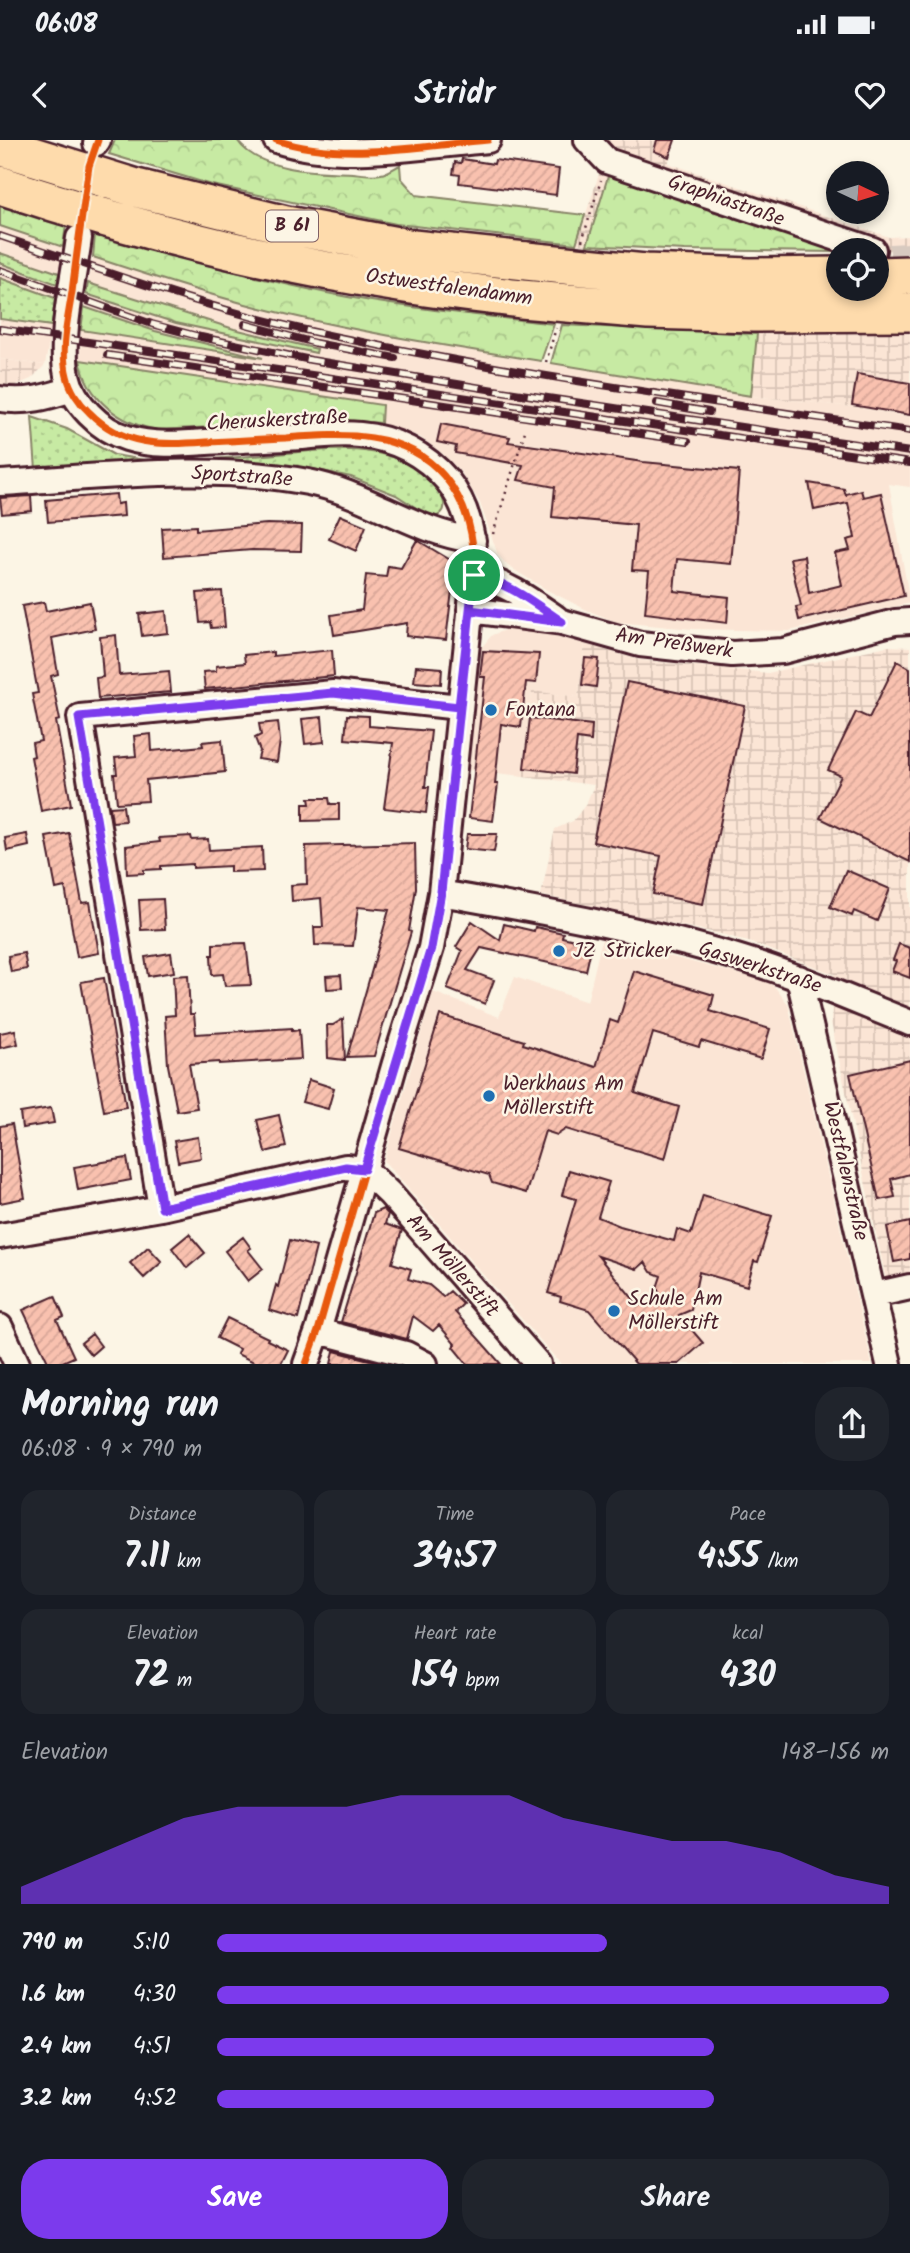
<!DOCTYPE html>
<html lang="en">
<head>
<meta charset="utf-8">
<style>
	:root { --surface:#171b24; --page:#20242c; --text:#f1f3f6; --muted:#9ea1a6; --accent:#7c3aed }
	body { margin:0; font-family:Kalam,sans-serif; background:var(--page); color:var(--text); height:100vh; display:flex; flex-direction:column; font-size:26px; white-space:nowrap }
	* { box-sizing:border-box; margin:0 }
	p { font-size:23px; color:var(--muted) }
	.icon { flex:none; width:38px; height:38px; fill:none; stroke:currentColor; stroke-width:2; stroke-linecap:round; stroke-linejoin:round }
	.map { position:relative; height:1224px; overflow:hidden }
	.details { display:flex; flex-direction:column; background:var(--surface); flex:1 }
	.details>* { flex:none }
	.needle { width:46px; rotate:94deg }
	.controls { position:absolute; left:826px; top:21px; display:grid; gap:14px }
	.controls a { display:grid; place-items:center; width:63px; height:63px; border-radius:50%; background:var(--surface); box-shadow:0 4px 10px #0003; font-size:35px }
	.pin { position:absolute; display:grid; place-items:center; width:60px; height:60px; color:#fff; margin:-30px; border:4px solid #fff; border-radius:50%; box-shadow:0 2px 7px #0007 }
	.round { display:grid; place-items:center; flex:none; width:74px; height:74px; border-radius:28px; background:var(--page) }
	.head { display:flex; align-items:center; justify-content:space-between; height:119px; padding:0 21px }
	h1 { font-size:38px; font-weight:600; line-height:52px }
	.metrics { display:grid; grid-template-columns:repeat(3,1fr); gap:10px; height:119px; padding:7px 21px }
	.metrics div { display:grid; align-content:center; border-radius:18px; background:var(--page); text-align:center }
	.metrics b { font-size:35px; font-weight:600 }
	.metrics small { font-size:19px; font-weight:400 }
	.metrics p { font-size:19px }
	.chart { height:196px; padding:14px 21px }
	.chart p { display:flex; justify-content:space-between }
	.chart svg { width:100%; height:126px; margin-top:7px; fill:var(--accent); opacity:.7 }
	.cta { display:flex; gap:14px; margin-top:auto; padding:14px 21px }
	.cta a { flex:1; height:80px; border-radius:28px; background:var(--accent); color:#fff; font-size:28px; font-weight:600; line-height:80px; text-align:center }
	.cta a+a { background:var(--page); color:var(--text) }
	ul { padding:0 21px; list-style:none; font-size:23px }
	li { display:grid; grid-template-columns:112px 84px 1fr; align-items:center; height:52px }
	li i { height:18px; border-radius:9px; background:var(--accent) }
	.status { display:flex; justify-content:space-between; align-items:center; height:49px; padding:0 35px; background:var(--surface); direction:ltr }
	.status svg { height:19px; fill:currentColor }
	header { display:flex; justify-content:space-between; align-items:center; height:91px; padding:0 21px; background:var(--surface); font-size:32px; font-weight:600 }
	.map>svg:first-child { display:block }
	.built { fill:#fbe5d5 }
	.industrial { fill:url(#industrial-grid) }
	.grass { fill:url(#grass-dots); stroke:#888467; stroke-width:2 }
	.forest { fill:url(#forest-crowns); stroke:#888467; stroke-width:2 }
	.building { fill:url(#building-hatch); stroke:#4a1f2b; stroke-width:2; fill-rule:evenodd }
	.lines { fill:none; stroke-linecap:round; stroke-linejoin:round }
	.minor-tunnel { stroke:#d8cac0; stroke-width:24; stroke-dasharray:24 12; stroke-linecap:butt }
	.minor-casing { stroke:#4a1f2b; stroke-width:30 }
	.highway-casing { stroke:#4a1f2b; stroke-width:42 }
	.path { stroke:#4a1f2b; stroke-width:2.5; stroke-dasharray:2 5; stroke-linecap:butt }
	.minor { stroke:#fcf5e5; stroke-width:24 }
	.highway { stroke:#fedbac; stroke-width:37 }
	.rail-casing { stroke:#4a1f2b; stroke-width:8 }
	.rail { stroke:#fcf5e5; stroke-width:5; stroke-dasharray:16; stroke-linecap:butt }
	.highway-bridge-casing { stroke:#4a1f2b; stroke-width:42; stroke-linecap:butt }
	.highway-bridge { stroke:#fedbac; stroke-width:37 }
	.cycleway-casing { stroke:#fcf5e5; stroke-width:11 }
	.cycleway { stroke:#e8590c; stroke-width:7 }
	.route-casing { stroke:#fff; stroke-width:14 }
	.route { stroke:#7c3aed; stroke-width:9 }
	.poi-dot { fill:#1f6fb2; stroke:#fcf5e5; stroke-width:2.5 }
	.labels { text-anchor:middle; dominant-baseline:central; stroke-width:5; stroke-linejoin:round; paint-order:stroke }
	.shield { fill:#fcf5e5; stroke:#7f5f63; stroke-width:2 }
	.shield-label { font-size:19px; font-weight:bold; fill:#4a1f2b }
	.street-label { font-size:21px; fill:#4a1f2b; stroke:#fcf5e5 }
	.poi-label { font-size:21px; fill:#4a1f2b; stroke:#fcf5e5; text-anchor:start }
</style>
</head>
<body>
<div class="status"><b>06:08</b><svg viewBox="0 0 49 12"><path d="M0 12V9h3v3zM5 12V6h3v6zM10 12V3h3v9zM15 12V0h3v12zM26 1h20v11H26zM47 4h2v5h-2z"/></svg></div>
<header><svg class="icon" aria-label="back" viewBox="0 0 24 24"><path d="M15 5l-7 7 7 7"/></svg>Stridr<svg class="icon" aria-label="heart" viewBox="0 0 24 24"><path d="M12 20l-8-8c-3-5 5-10 8-4 3-6 11-1 8 4z"/></svg></header>
<div class="map">
<svg width="910" height="1224" viewBox="0 0 910 1224">
	<defs>
		<pattern id="industrial-grid" width="8" height="8" patternUnits="userSpaceOnUse" patternTransform="scale(1.75)"><rect width="8" height="8" fill="#fbe5d5"/><path d="M0 4h8M4 0v8" fill="none" stroke="#d9c4b7"/></pattern>
		<pattern id="grass-dots" width="8" height="8" patternUnits="userSpaceOnUse" patternTransform="scale(1.75)"><rect width="8" height="8" fill="#c7eaa3"/><path d="M2 2h.1M6 6h.1" fill="none" stroke="#acc88c" stroke-width="1.8" stroke-linecap="round"/></pattern>
		<pattern id="forest-crowns" width="20" height="18" patternUnits="userSpaceOnUse" patternTransform="scale(1.75)"><rect width="20" height="18" fill="#c7eaa3"/><path d="M2 6a3 3 0 1 1 6 0M12 15a3 3 0 1 1 6 0" fill="none" stroke="#acc88c"/></pattern>
		<pattern id="building-hatch" width="6" height="6" patternUnits="userSpaceOnUse" patternTransform="scale(1.75)"><rect width="6" height="6" fill="#f9c1af"/><path d="M-1 1l2-2M0 6l6-6M5 7l2-2" fill="none" stroke="#d7a597"/></pattern>
	</defs>
	<rect width="100%" height="100%" fill="#fcf5e5"/>
	<filter id="ink" filterUnits="userSpaceOnUse"><feTurbulence type="fractalNoise" baseFrequency=".0143" numOctaves="2"/><feDisplacementMap in="SourceGraphic" scale="14" xChannelSelector="R" yChannelSelector="G"/><feConvolveMatrix kernelMatrix="1 2 1 2 8 2 1 2 1" color-interpolation-filters="sRGB"/></filter>
	<g filter="url(#ink)">
		<!-- built -->
		<path class="built" d="M0,86L63,107L59,133L0,113Z
			M93,117L256,167L427,203L751,256L853,267L910,277V347L889,344L910,463L789,491L692,489L616,482L585,469L547,450L508,426L498,415L480,363L461,332L442,313L420,297L381,283L382,265L80,220L81,190L252,216L155,191L84,167L86,154L176,183L315,213L316,209L234,189L88,143Z
			M0,123L57,144L55,158L0,138Z
			M0,179L52,186L45,225L0,219Z
			M510,488L533,490L585,504L578,557L532,552L523,636L469,630L481,508L492,495Z
			M602,799L766,841L774,846L788,864L872,1224H561L384,1021L433,852L499,877L515,837L587,862Z"/>
		<!-- industrial -->
		<path class="industrial" d="M607,0H676L668,23L889,97L910,96V109L877,111L609,34L587,105L576,104L609,4Z
			M910,192V277L853,267L751,256L757,194Z
			M0,219L45,225L31,239L9,248H0Z
			M585,504L639,520L768,533L887,506L910,507V1144L888,1149L831,882L834,834L752,803L725,795L541,755L555,689L573,681L586,664L594,645L523,636L532,551L578,557Z"/>
		<!-- grass -->
		<path class="grass" d="M0,113L59,133L57,144L0,123Z
			M0,138L55,158L52,186L0,179Z
			M32,277L67,289L114,315L163,323C197,320 231,318 265,315C319,311 394,296 434,345C438,350 443,357 444,363C446,372 439,376 432,378L396,355L351,337L303,327L241,324L36,330Z"/>
		<!-- forest -->
		<path class="forest" d="M115,0H237C258,32 319,32 353,33C362,34 372,36 381,34C387,33 394,28 400,25L401,38L416,55L585,75L576,104L396,84L212,45L109,14Z
			M609,33L838,110V112L685,110L587,105Z
			M0,63L66,85L63,107L0,86Z
			M95,95C172,116 249,137 327,153C402,168 478,175 554,184L541,221C446,206 350,191 257,167C202,153 147,135 93,117Z
			M88,143L234,189L317,209L316,213L176,183L86,154Z
			M84,167L155,191L263,218L81,190Z
			M562,185L757,194L751,256L551,223Z
			M80,220L382,265L381,283L344,280L158,290C120,284 87,259 80,220Z"/>
		<!-- building -->
		<path class="building" d="M657,0H675L669,17L654,11Z
			M462,19L494,24L495,20L559,29L556,55L459,43L460,35L453,34L455,22L461,23Z
			M857,234L910,243V275L852,265Z
			M441,284L510,297L508,302L643,322L739,331L731,424L677,419L674,451L729,457L727,483L645,473L649,431L632,430L636,385L552,377L555,347L518,340L523,325L455,313L456,306L437,302Z
			M809,343L844,349L846,356V354L861,350L863,357L881,353L904,456L799,480L796,467L801,466L790,418L804,416L809,453L842,445L835,413L850,410L847,400L855,398L848,363L814,370Z
			M116,354L117,364L123,363L124,376L48,382L46,360Z
			M31,356L32,371L2,374L0,358Z
			M340,375L366,386L356,411L329,399Z
			M267,384L302,385L301,411L252,410L164,417L162,388L196,386V390Z
			M417,400L452,421L455,426L446,500L406,496L407,483L334,495L331,475L362,470L366,435L386,437L388,426L401,428Z
			M222,451L225,487L211,488L210,482L200,483L197,453Z
			M44,462L46,471L90,462L95,489L52,498L58,534L51,536L60,580L56,581L71,665L41,671L31,617L34,616L32,603L41,601L32,554L38,553L22,466Z
			M166,471L168,493L142,496L139,474Z
			M116,495L119,535L169,531L171,552L98,558L96,538L103,537L100,497Z
			M332,510L334,536L205,549L203,532L216,531V526L245,523L244,515L273,512V516Z
			M483,511L539,514L536,543L526,542L521,587L501,584L495,644H498L493,681L469,678L485,537H480Z
			M585,518L599,519L596,547L582,545Z
			M897,521L910,528V722L820,678L841,636L828,630L856,572L869,578Z
			M416,526L442,528L441,544L414,542Z
			M627,542L745,566L703,764L653,754L661,716L593,702Z
			M347,575L369,576V586L431,591L425,647H429L426,673L384,668L393,603L345,599Z
			M322,577L324,602L305,604L302,579Z
			M530,578L592,585L591,601L577,599L573,634L524,628Z
			M278,582L280,601L277,622L258,619L260,611L255,598L261,595L259,584Z
			M151,594L152,611L203,606L202,602L222,600L225,632L146,640L148,661L117,663L114,634H117L115,618L136,616L134,596Z
			M309,658H329L330,664H339V680L303,681V664H310Z
			M123,666L125,681L112,682L110,667Z
			M69,693L82,763L90,762L99,813L77,817L65,747L56,749L46,697Z
			M27,694L29,706L7,711L5,698Z
			M467,694H497L494,712L465,709Z
			M191,696L192,700L208,699L209,710L262,707L263,731L230,732V726L193,728V724L161,726V729L144,730V733L127,734L126,706L160,702L159,698Z
			M415,703L416,748L409,791L411,792L374,916L347,917L389,770L358,767L353,806L315,805L314,787H323L321,758L292,761L291,745L307,744L306,706Z
			M846,730L890,749L877,781L854,771L852,776L830,767Z
			M163,759L165,789L141,790L139,760Z
			M472,781L500,800L504,784L534,791L535,787L563,793L562,797L592,804L586,831L481,808L467,830L494,840L485,864L447,849L462,811L456,807Z
			M246,803L251,845L225,846L223,834L212,835L211,815H213V804Z
			M899,804L910,808V838L892,831L896,821L893,820Z
			M24,813L27,829L11,832L8,816Z
			M171,813L174,832L148,836L145,817Z
			M634,831L714,855L710,871L770,889L761,919L701,901L699,907L653,893L635,953L679,967L665,1019L566,989L557,995L545,991L526,1053L492,1043L489,1035L399,1008L440,875L524,901L523,904L596,927L610,880L618,883Z
			M188,835L190,874H194L196,894L292,888V891L299,890L301,919L219,924V922L189,924L197,968L177,971L168,925L165,876L175,875L173,836Z
			M341,835L342,848L327,849L326,836Z
			M104,838L126,967L104,971L81,842Z
			M343,879L345,920L328,918L327,885H333Z
			M15,890L18,904L0,908V893Z
			M910,920V1034L891,1039L895,1057L879,1060L850,934Z
			M309,940L334,948L328,969L302,962Z
			M51,968L54,983L22,988L20,973Z
			M279,975L286,1007L265,1012L257,980Z
			M12,984L25,1058L0,1063V986Z
			M198,997L201,1018L178,1022L174,1001Z
			M127,1018L131,1040L78,1050L74,1027Z
			M569,1030L609,1042L598,1077L620,1086L674,1101L677,1089L691,1094L703,1055L772,1076L758,1122L754,1121L747,1146L699,1132L691,1170L679,1175L703,1203L679,1224H636L589,1170L560,1161L561,1157L548,1153L576,1059L562,1055ZM598,1116L637,1129L645,1122L651,1132L661,1136L657,1148L663,1162L638,1165Z
			M383,1069L388,1074L385,1084L402,1090L392,1123L411,1129L408,1139L429,1145L443,1157L450,1151L463,1164L455,1172L501,1224H467L453,1207L455,1204L439,1185L433,1191L413,1176L407,1199L341,1182L374,1073Z
			M910,1082V1119L894,1122L887,1087Z
			M189,1094L205,1113L187,1128L172,1108Z
			M243,1097L251,1108L248,1110L263,1129L248,1141L225,1111Z
			M290,1100L316,1107L298,1179L269,1170L276,1145L278,1147Z
			M148,1107L162,1122L144,1138L130,1123Z
			M55,1156L64,1177L57,1180L74,1217L58,1224H49L23,1170Z
			M227,1178L268,1198L267,1200L288,1210L281,1224H258L237,1214L239,1209L217,1198Z
			M92,1194L101,1206L91,1215L81,1203Z
			M334,1211L385,1224H331Z"/>
		<g class="lines">
			<!-- minor-tunnel -->
			<path class="minor-tunnel" d="M890,116L910,115"/>
			<!-- minor casing -->
			<g class="minor-casing">
				<path id="minor" d="M276,0C341,22 421,6 488,0
					M587,0L607,21L873,110
					M96,3L98,0
					M79,98C74,137 59,198 67,235C73,263 100,290 127,298C152,306 180,304 206,302C238,300 270,299 302,297C321,295 341,293 360,295C394,298 425,314 447,340C469,367 475,401 474,435L441,753L431,808L395,923L318,1191L306,1224
					M0,259C27,263 47,257 72,249
					M0,343C102,337 207,323 308,342C366,353 415,392 473,400
					M474,435C505,442 530,460 556,478
					M470,470L562,482L640,504L732,514L783,511L895,482L910,481
					M441,753C534,770 628,786 719,812C785,830 847,858 910,883
					M799,838L889,1224
					M161,1068L80,577L333,553L459,567
					M0,1096L161,1068L346,1027L364,1029L390,1054L538,1224
					M874,1155L910,1147
					M0,1187L17,1224
					M318,1191L406,1214L425,1224"/>
			</g>
			<!-- highway casing -->
			<g class="highway-casing">
				<path id="highway" d="M0,6L136,48L286,85L413,109L526,121
					M0,45C132,89 268,123 405,144C443,150 483,154 521,159"/>
			</g>
			<!-- path -->
			<path class="path" d="M582,101L601,40
				M546,222L556,188
				M493,394L526,288"/>
			<!-- minor -->
			<use href="#minor" class="minor"/>
			<!-- highway -->
			<use href="#highway" class="highway"/>
			<!-- rail casing -->
			<g class="rail-casing">
				<path id="rail" d="M0,96C105,131 210,170 319,193C514,235 713,262 910,291
					M0,130L152,184L201,197L311,220L494,250L910,312
					M245,184L315,203L395,218
					M0,189L910,323
					M107,215L688,301
					M657,263L709,272"/>
			</g>
			<!-- rail -->
			<use href="#rail" class="rail"/>
			<!-- highway-bridge casing -->
			<g class="highway-bridge-casing">
				<path id="highway-bridge" d="M526,121L645,133L750,137L838,136
					M877,136L910,135
					M521,159L648,170L753,173L910,172"/>
			</g>
			<!-- highway-bridge -->
			<use href="#highway-bridge" class="highway-bridge"/>
			<!-- cycleway casing -->
			<g class="cycleway-casing">
				<path id="cycleway" d="M98,0L89,26C83,68 77,110 72,152C68,179 60,209 67,236C70,249 79,263 89,272C123,307 161,305 207,302C233,301 260,299 286,298C342,294 404,289 444,336C468,365 475,398 474,435L441,753L431,808L395,923L318,1191L306,1224
					M276,0C341,22 421,6 488,0"/>
			</g>
			<!-- cycleway -->
			<use href="#cycleway" class="cycleway"/>
		</g>
	</g>
	<g class="lines" filter="url(#ink)">
		<!-- route casing -->
		<g class="route-casing">
			<path id="route" d="M474,435L459,567L333,553L79,577L162,1068L346,1027L364,1029L431,808L441,752L470,470L562,482C534,463 508,442 474,435"/>
		</g>
		<!-- route -->
		<use href="#route" class="route"/>
	</g>
	<!-- markers -->
	<g class="poi-dot">
		<circle cx="491" cy="570" r="7"/>
		<circle cx="559" cy="811" r="7"/>
		<circle cx="489" cy="956" r="7"/>
		<circle cx="614" cy="1171" r="7"/>
	</g>
	<g class="labels">
		<!-- shield labels -->
		<rect class="shield" x="266" y="70.5" width="52" height="31" rx="5"/>
		<g class="shield-label">
			<text x="292" y="86">B 61</text>
		</g>
		<!-- street labels -->
		<g class="street-label">
			<text transform="translate(726 61) rotate(19)">Graphiastraße</text>
			<text transform="translate(449 148) rotate(8)">Ostwestfalendamm</text>
			<text transform="translate(277 281) rotate(-3)">Cheruskerstraße</text>
			<text transform="translate(242 337) rotate(4)">Sportstraße</text>
			<text transform="translate(674 504) rotate(8)">Am Preßwerk</text>
			<text transform="translate(760 828) rotate(18)">Gaswerkstraße</text>
			<text transform="translate(845 1031) rotate(77)">Westfalenstraße</text>
			<text transform="translate(452 1126) rotate(49)">Am Möllerstift</text>
		</g>
		<!-- poi labels -->
		<g class="poi-label">
			<text x="505" y="570">Fontana</text>
			<text x="573" y="811">JZ Stricker</text>
			<text x="503" y="944">Werkhaus Am<tspan x="503" dy="24">Möllerstift</tspan></text>
			<text x="628" y="1159">Schule Am<tspan x="628" dy="24">Möllerstift</tspan></text>
		</g>
	</g>
</svg>
<div class="controls">
<a><svg class="needle" viewBox="-14 -14 28 28"><path d="M0-13l5 13h-10z" fill="#e53935"/><path d="M0 13l5-13h-10z" fill="#9ea1a6"/></svg></a>
<a><svg class="icon" aria-label="locate" viewBox="0 0 24 24"><circle cx="12" cy="12" r="6"/><path d="M12 2v4M12 18v4M2 12h4M18 12h4"/></svg></a>
</div>
<div class="pin" style="left:474px;top:435px;background:#1e9e55"><svg class="icon" aria-label="arrive" viewBox="0 0 24 24"><path d="M6 21V4h12l-3 4 3 4H6"/></svg></div>
</div>
<section class="details">
<div class="head"><div><h1>Morning run</h1><p>06:08 · 9 × 790 m</p></div><a class="round"><svg class="icon" aria-label="share" viewBox="0 0 24 24"><path d="M12 15V3M7 8l5-5 5 5M5 13v7h14v-7"/></svg></a></div>
<div class="metrics">
<div><p>Distance</p><b>7.11<small> km</small></b></div>
<div><p>Time</p><b>34:57</b></div>
<div><p>Pace</p><b>4:55<small> /km</small></b></div>
</div>
<div class="metrics">
<div><p>Elevation</p><b>72<small> m</small></b></div>
<div><p>Heart rate</p><b>154<small> bpm</small></b></div>
<div><p>kcal</p><b>430</b></div>
</div>
<div class="chart"><p><span>Elevation</span>148–156 m</p>
<svg viewBox="0 0 160 44" preserveAspectRatio="none"><path d="M0 44V38L10 30L20 22L30 14L40 10L50 10L60 10L70 6L80 6L90 6L100 14L110 18L120 22L130 22L140 26L150 34L160 38V44z"/></svg>
</div>
<ul>
<li><b>790 m</b>5:10<i style="width:58%"></i></li>
<li><b>1.6 km</b>4:30<i style="width:100%"></i></li>
<li><b>2.4 km</b>4:51<i style="width:74%"></i></li>
<li><b>3.2 km</b>4:52<i style="width:74%"></i></li>
</ul>
<div class="cta"><a>Save</a><a>Share</a></div>
</section>
</body>
</html>
